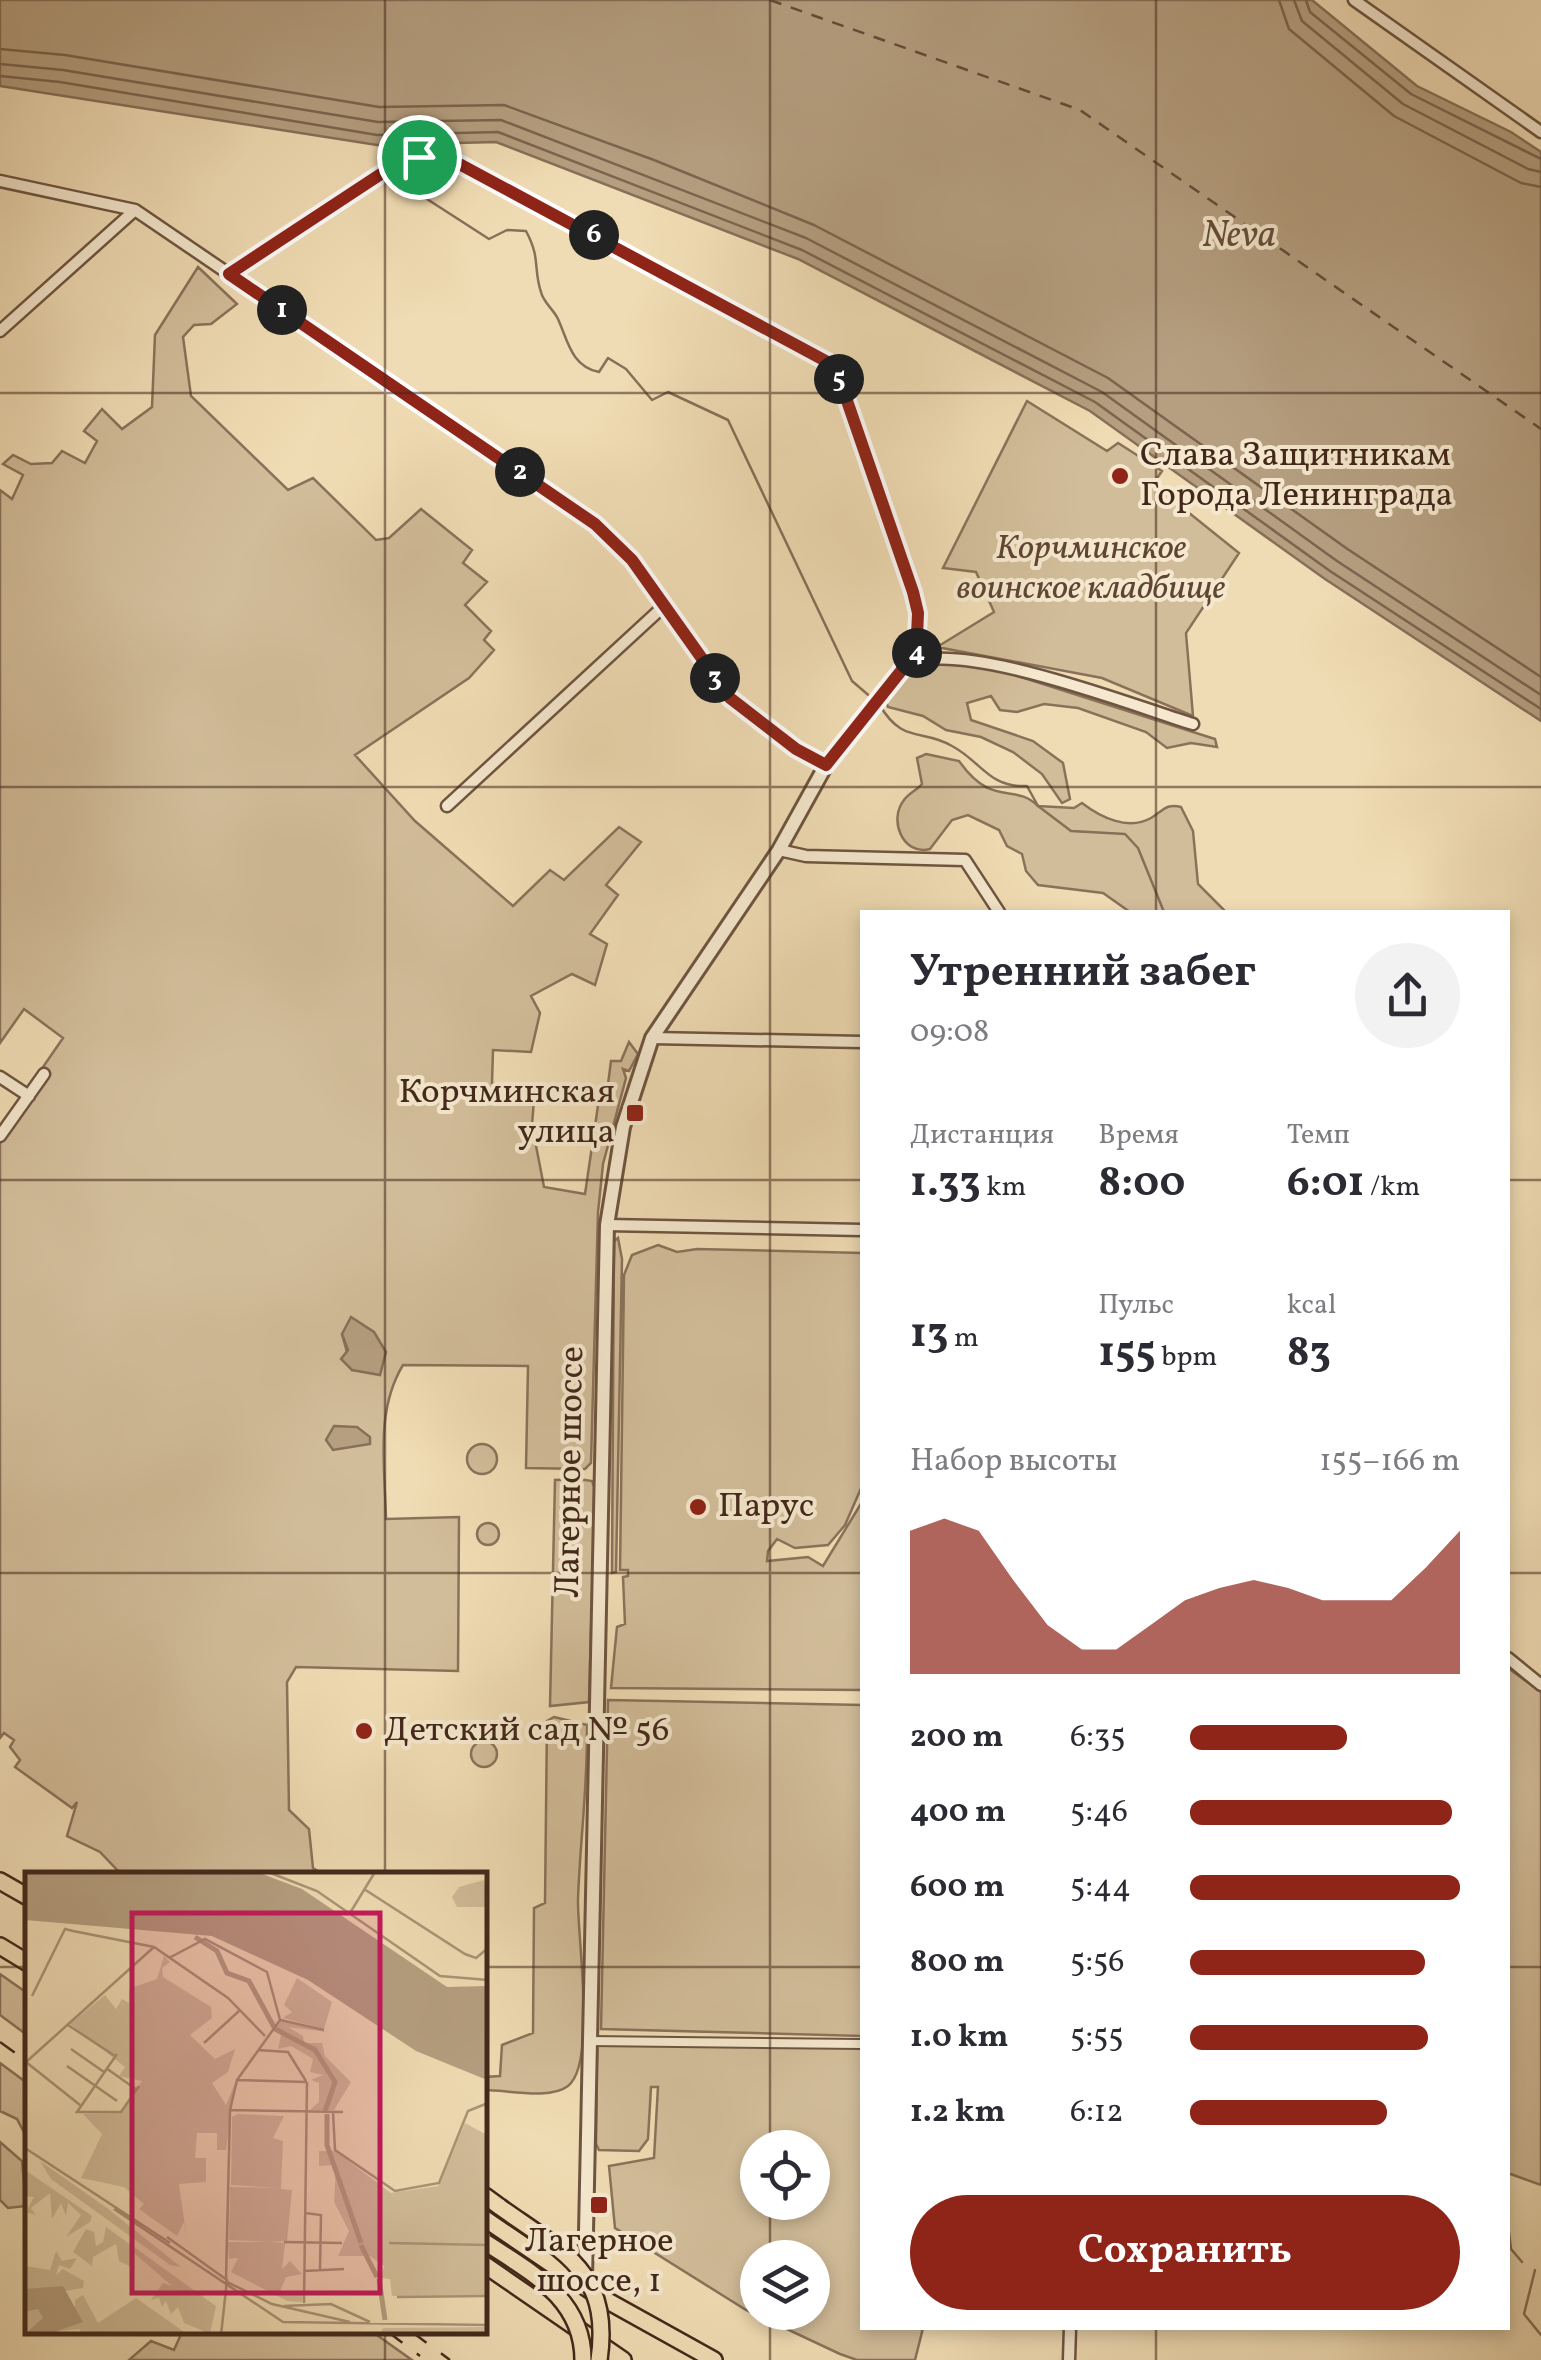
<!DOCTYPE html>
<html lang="ru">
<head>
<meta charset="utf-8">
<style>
	:root { --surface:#fff; --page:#f2f2f3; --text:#2b2b33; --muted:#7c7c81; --accent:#8f2418 }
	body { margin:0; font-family:Vollkorn,serif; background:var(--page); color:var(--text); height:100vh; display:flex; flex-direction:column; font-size:38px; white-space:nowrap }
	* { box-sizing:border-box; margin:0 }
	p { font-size:32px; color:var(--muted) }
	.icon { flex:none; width:55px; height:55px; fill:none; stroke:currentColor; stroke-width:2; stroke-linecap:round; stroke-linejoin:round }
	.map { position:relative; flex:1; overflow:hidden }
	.sheet { position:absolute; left:860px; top:910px; width:650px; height:1420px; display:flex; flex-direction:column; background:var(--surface); border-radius:0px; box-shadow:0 5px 15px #0003 }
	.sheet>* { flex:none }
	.controls { position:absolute; left:740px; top:2130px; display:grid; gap:20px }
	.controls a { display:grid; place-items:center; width:90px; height:90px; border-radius:50%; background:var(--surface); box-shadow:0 5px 15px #0003; font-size:50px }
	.pin { position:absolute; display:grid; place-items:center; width:85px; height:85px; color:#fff; margin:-42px; border:5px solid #fff; border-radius:50%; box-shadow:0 2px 10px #0007 }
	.km { position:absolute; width:50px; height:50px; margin:-25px; border-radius:50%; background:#222; color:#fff; font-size:28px; line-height:50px; text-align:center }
	.round { display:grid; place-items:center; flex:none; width:105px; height:105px; border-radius:52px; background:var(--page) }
	.summary { display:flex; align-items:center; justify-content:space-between; height:170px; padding:0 50px }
	h1 { font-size:45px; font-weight:700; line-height:75px }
	.figures { display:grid; grid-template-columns:repeat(3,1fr); gap:15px; height:170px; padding:10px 50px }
	.figures div { display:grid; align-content:center }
	.figures b { font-size:42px; font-weight:700 }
	.figures small { font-size:28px; font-weight:400 }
	.figures p { font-size:28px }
	.chart { height:280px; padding:20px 50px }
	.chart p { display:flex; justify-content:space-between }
	.chart svg { width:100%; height:180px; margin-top:10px; fill:var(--accent); opacity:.7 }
	.cta { display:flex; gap:20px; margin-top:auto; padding:20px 50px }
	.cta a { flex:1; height:115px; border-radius:60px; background:var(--accent); color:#fff; font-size:40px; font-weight:700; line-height:115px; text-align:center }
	ul { padding:0 50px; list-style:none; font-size:32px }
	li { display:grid; grid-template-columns:160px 120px 1fr; align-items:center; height:75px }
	li i { height:25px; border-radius:12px; background:var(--accent) }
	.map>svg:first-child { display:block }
	.green { fill:#d2bd9a; stroke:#8a725a; stroke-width:2.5; fill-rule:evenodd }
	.water { fill:#b59f80; stroke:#876f58; stroke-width:2.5 }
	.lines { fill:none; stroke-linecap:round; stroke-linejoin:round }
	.shore { stroke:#7c644e; stroke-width:2.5 }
	.stream { stroke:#876f58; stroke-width:2.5 }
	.ferry { stroke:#644c39; stroke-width:2.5; stroke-dasharray:12 10; stroke-linecap:butt }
	.pedestrian-casing { stroke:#6e5541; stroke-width:12 }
	.minor-casing { stroke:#6e5541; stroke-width:15 }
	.tertiary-casing { stroke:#6e5541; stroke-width:18 }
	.primary-casing { stroke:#42281b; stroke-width:20 }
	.pedestrian { stroke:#f5e8ce; stroke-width:8 }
	.minor { stroke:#f5e8ce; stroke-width:10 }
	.tertiary { stroke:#f5e8ce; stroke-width:12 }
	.primary { stroke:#f0dcb4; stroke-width:15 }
	.rail { stroke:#42281b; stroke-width:2.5; stroke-dasharray:18 18; stroke-linecap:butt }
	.primary-bridge-casing { stroke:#42281b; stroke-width:20; stroke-linecap:butt }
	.primary-bridge { stroke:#f0dcb4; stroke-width:15 }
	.route-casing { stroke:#fff; stroke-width:20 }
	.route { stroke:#8f2418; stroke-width:12 }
	.grid { fill:none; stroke:#42281b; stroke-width:2.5; stroke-opacity:0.55 }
	.poi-dot { fill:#8f2418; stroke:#f5e8ce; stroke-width:4 }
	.labels { text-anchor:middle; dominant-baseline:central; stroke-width:8; stroke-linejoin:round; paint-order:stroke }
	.poi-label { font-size:35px; fill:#42281b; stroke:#f5e8ce; text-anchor:start }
	.park-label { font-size:35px; font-style:italic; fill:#5f4634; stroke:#f5e8ce }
	.street-label { font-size:35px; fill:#42281b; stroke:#f5e8ce }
	.water-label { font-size:38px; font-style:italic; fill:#644c39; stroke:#f5e8ce }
	.inset-river { fill:none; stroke:#b59f80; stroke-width:5 }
	.inset-road { fill:none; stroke:#aa9477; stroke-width:2.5 }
	.view { fill:#c2185b; fill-opacity:0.15; stroke:#c2185b; stroke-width:5 }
	.inset-edge { fill:none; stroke:#42281b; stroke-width:5 }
</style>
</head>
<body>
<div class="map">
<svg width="1541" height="2360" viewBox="0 0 1541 2360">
	<rect width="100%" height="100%" fill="#f0dcb4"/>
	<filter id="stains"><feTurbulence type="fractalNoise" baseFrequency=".002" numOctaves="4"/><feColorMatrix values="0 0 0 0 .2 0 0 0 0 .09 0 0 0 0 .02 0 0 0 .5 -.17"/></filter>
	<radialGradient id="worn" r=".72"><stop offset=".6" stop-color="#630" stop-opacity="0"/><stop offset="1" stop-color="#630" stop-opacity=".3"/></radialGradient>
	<!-- green -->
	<path class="green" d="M198,267L237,304L211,324L194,325L183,337L191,396L288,490L313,478L376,540L389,538L421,509L472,550L463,563L487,582L465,605L491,631L484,640L494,650L469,678L355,755L415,821L513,906L550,870L564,880L619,827L641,842L606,885L618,895L590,934L607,944L595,985L572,974L531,996L540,1013L531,1052L493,1050L492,1083L535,1087L532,1125L544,1187L585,1194L600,1092H607L611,1061H621L629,1042L638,1054L629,1071L623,1069L626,1078L603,1164L598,1212L591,1463L585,1469L526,1468L528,1366L403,1365C375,1411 385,1467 386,1519L459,1517L458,1671L296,1667L287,1682L289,1810L309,1829L313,1868L324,1875H122L100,1852L67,1836L77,1802L72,1808L15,1767L20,1760L10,1747L14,1740L4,1733L0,1738V1143L48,1075L43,1067L63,1038L24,1009L0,1043V490L12,499L23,475L3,464L13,455L31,464L52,463L62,451L85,463L97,441L84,431L102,409L122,429L152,407L155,335ZM347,1328L366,1370H352L342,1334Z
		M1027,401L1107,451L1118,443L1162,471L1153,484L1239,553L1186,633L1193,716L1102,678L937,647L994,612L976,572L943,568Z
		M924,663L990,667L1215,739L1217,747L1191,743L1167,748L1146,732L1078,708L1044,704L1017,712L1000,710L991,696L967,703L971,720L1033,741L1063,763L1070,799L1062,803L1042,774L1013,752L981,737L946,730L923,716L888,707L885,699L907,670Z
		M926,754L959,761C993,809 1014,782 1038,806L1074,808L1082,803C1100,817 1128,831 1151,818C1163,811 1166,803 1181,807L1193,831L1198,884L1226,912H1130L1103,893L1038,885L1026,871L1022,854L1007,846L999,830L968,815L952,820L930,849C903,856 888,820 904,800C909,793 917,790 922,784L917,758Z
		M618,1238L622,1259L616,1572L612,1573L614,1241Z
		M658,1245L677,1252L697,1249L862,1253V1486L845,1525L828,1545L795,1548L777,1539L768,1551L767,1561L808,1557L823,1566L862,1502V1690L611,1688L617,1627L625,1624L623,1577L628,1576V1570H620L624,1275L632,1255Z
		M467 1459a15 15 0 1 1 30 0a15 15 0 1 1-30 0Z
		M579,1479L592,1481L595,1489L589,1702L550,1706L555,1480Z
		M477 1534a11 11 0 1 1 22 0a11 11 0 1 1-22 0Z
		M1508,1668L1541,1692V2185L1508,2173Z
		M608,1700L862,1705V2036L601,2029Z
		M554,1717L587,1725C588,1784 580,1841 578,1899C577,1937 597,2063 568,2086C550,2100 507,2090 485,2090V2077L500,2076L502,2045L533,2033L534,1908L545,1903L547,1721Z
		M471 1754a13 13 0 1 1 26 0a13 13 0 1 1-26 0Z
		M0,1974L27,1993V2035L0,2015Z
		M597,2044L862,2046V2328H923L915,2360H857L840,2354L746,2310L615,2228L609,2166L654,2158L658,2087H651L648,2139L639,2151L599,2150L596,2144ZM758,2148H812V2202H758ZM758,2258H812V2312H758Z
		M0,2063L27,2083V2138L17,2119L0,2111Z
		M0,2142L22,2161L26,2206L8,2208L0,2200Z
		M182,2332L374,2333L412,2360H129L151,2341L174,2350Z"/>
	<!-- water -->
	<path class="water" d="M0,0H1312L1417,86L1511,132L1541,152V721L1325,579L1090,411L798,259L496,142L377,145L0,86Z
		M351,1317L374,1332L386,1352L380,1375L352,1370L341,1359L348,1350L342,1334Z
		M334,1426L357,1427L370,1437V1444L333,1450L326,1440Z"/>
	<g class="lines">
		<!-- shore -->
		<path class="shore" d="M1279,0L1289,29L1394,116L1521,183L1541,187
			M1294,0L1302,21L1403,104L1528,169L1541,172
			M1306,0L1310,12L1411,94L1541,159
			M0,49L65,55L379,107L504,105L654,160L814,225L1108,378L1346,548L1541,677
			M0,64L63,70L378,122L501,120L806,238L1102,392L1337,561L1541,695
			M0,76L60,82L377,135L498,132L802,250L1095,402L1330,571L1541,709"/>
		<!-- stream -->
		<path class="stream" d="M390,145L398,162
			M401,169L413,190L489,239L507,230L526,231C541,259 533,268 541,292C543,302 554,310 558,319C568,341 571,366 599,372L608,358L626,369L652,400L668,392L728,420L852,681L873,699
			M879,704C903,745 921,728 952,746C982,762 989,788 1027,786L1038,806L1071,831L1125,834L1138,848L1164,912
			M1508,2225L1511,2249L1522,2262
			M1535,2270L1524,2314L1541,2335"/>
		<!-- ferry -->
		<path class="ferry" d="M770,0L1080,110L1541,429"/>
		<!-- pedestrian casing -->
		<g class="pedestrian-casing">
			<path id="pedestrian" d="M590,2041L862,2044"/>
		</g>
		<!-- minor casing -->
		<g class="minor-casing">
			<path id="minor" d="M1354,0L1541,132
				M0,181L135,210L595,523L632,560L730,698L796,749L826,765L905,666C955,636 1134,706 1193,724
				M229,274L391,168L419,157L450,159L835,366L913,592L918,613L916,660
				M0,331L135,210
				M447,806L665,605
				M779,850L806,856L965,860L999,912
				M652,1038L862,1042
				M0,1077L29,1096
				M0,1136L44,1074
				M607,1225L862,1230
				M1508,1658L1541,1685
				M1069,2360L1070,2328"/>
		</g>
		<!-- tertiary casing -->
		<g class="tertiary-casing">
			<path id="tertiary" d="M585,2280L607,1225L623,1127L652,1038L779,850L826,765"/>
		</g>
		<!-- primary casing -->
		<g class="primary-casing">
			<path id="primary" d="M0,1881L28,1897
				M0,1946L28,1963
				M485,2196L500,2207
				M485,2219L597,2295L714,2360
				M485,2265L623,2360"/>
		</g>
		<!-- pedestrian -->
		<use href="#pedestrian" class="pedestrian"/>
		<!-- minor -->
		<use href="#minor" class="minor"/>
		<!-- tertiary -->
		<use href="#tertiary" class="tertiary"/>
		<!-- primary -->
		<use href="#primary" class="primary"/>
		<!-- rail -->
		<path class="rail" d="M0,2042L28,2062
			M388,2332L420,2356
			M412,2332L450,2360"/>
		<!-- primary-bridge casing -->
		<g class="primary-bridge-casing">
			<path id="primary-bridge" d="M500,2207C563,2252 612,2272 599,2360
				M485,2242C530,2272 583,2298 583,2360"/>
		</g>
		<!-- primary-bridge -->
		<use href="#primary-bridge" class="primary-bridge"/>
	</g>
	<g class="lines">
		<!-- route casing -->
		<g class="route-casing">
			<path id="route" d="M419,157L450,159L835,366L913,592L918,613L916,660L905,666L826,765L796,749L730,698L632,560L595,524L229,274L390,168Z"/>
		</g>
		<!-- route -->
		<use href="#route" class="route"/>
	</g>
	<!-- grid -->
	<path class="grid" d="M385,0V1875M770,0V2148M1156,0V912M0,393H1541M0,787H1541M0,1180H862M1508,1180H1541M0,1573H862M1508,1573H1541M0,1967H28M485,1967H862M1508,1967H1541M770,2202V2258M770,2312V2360M1156,2328V2360M385,2332V2360"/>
	<!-- markers -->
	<g class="poi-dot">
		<circle cx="1120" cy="476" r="10"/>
		<rect x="625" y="1103" width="20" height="20" rx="5"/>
		<circle cx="698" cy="1507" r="10"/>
		<circle cx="364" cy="1731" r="10"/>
		<rect x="589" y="2195" width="20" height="20" rx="5"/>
	</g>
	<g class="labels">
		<!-- poi labels -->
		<g class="poi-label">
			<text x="1140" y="456">Слава Защитникам<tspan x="1140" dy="40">Города Ленинграда</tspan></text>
			<text x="615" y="1093" text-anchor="end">Корчминская<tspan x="615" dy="40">улица</tspan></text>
			<text x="718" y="1507">Парус</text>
			<text x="384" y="1731">Детский сад № 56</text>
			<text x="599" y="2242" text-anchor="middle">Лагерное<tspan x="599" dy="40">шоссе, 1</tspan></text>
		</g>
		<!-- park labels -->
		<g class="park-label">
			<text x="1091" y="549">Корчминское<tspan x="1091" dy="40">воинское кладбище</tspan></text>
		</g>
		<!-- street labels -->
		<g class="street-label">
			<text transform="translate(571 1472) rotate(-89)">Лагерное шоссе</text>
		</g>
		<!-- water labels -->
		<g class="water-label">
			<text x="1239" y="236">Neva</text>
		</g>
	</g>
	<!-- overview -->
	<g transform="translate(25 1872)">
		<rect width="462" height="462" fill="#f0dcb4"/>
		<path d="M459,8L462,35H432L427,25L434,15ZM139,84L145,90L137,96L138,105L186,135L187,146L165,163L190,187L210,177L203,200L187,211L201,233L210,211L201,278H192V261H172L170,286H181V310L154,312L162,368L159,350L152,364L114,337L119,332L99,315L56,306L77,262L58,242L96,241L117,209L94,204L100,195L45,152L80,123L91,137L97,127L104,131V118L109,121V115L132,107ZM272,106L307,130L299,157L258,146L267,140L259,133ZM253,149L303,160L263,155L278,164L279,171H297L300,184L326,210L309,238H285L294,230V211L286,208L298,203L285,200L288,187L266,174L253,177L256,163L278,171L250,155ZM213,242L259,244L248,266L258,269L256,317L267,318L262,369L245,370L260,371L257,397L265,389L277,402L261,405L254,422H278L277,430L262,429L206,400L213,386L204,387L203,370H244L204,368L205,315L254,316L206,313L207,245ZM440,251L462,263V423L367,424L365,407L356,406L359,394L345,384H313L324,359L309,330L311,293L294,294V279H310L366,321L413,314ZM15,289L82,336L156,395L145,393L26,307ZM0,298L67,344L65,350L41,365L56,343L43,331L41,344L36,331L27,347L25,321L6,336L11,343L1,340L9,325L1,324ZM81,355L191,434L185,462L159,451L153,435L146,442L141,429L137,435L134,426L126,428L138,411L147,414L110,382V397L94,389L91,372L68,385L67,394L48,380L61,357L69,360L71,374L78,370ZM31,379L37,389L52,386L45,397L34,393L31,403L38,397L59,409L58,416L40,419L50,440V428L58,423L73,451L111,426L162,462H56L55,457L0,463L1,394L25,398ZM462,455V462L355,463L358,456Z" fill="#d2bd9a"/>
		<path d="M0,0H232L277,17L422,115L462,114V208L391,179L283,108L187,64L0,48ZM38,414L58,450L24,462H0L18,446L13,437L0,440V417Z" fill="#b59f80"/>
		<path class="inset-river" d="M101,0L281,59L382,129L463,154M170,65L192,79L202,101L224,109L250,157L290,178L310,210L300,239M302,242V273L336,371M336,373L352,405M354,407L360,448"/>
		<path class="inset-road" d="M243,0L292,19L415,104L463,108M339,17L440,82L451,86L463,76M325,41L350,0M144,86L180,67L242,100L255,148M7,124L40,57L48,59L129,75L203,126L240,164M43,153L90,184M179,171L214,139M46,177L79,200M233,178L263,180L281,209M92,182L52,240H96L114,214M1,190L55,233M0,191L129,75M42,194L92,229M81,196L112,218M213,208L282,210M205,238L318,240M308,240L310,278L370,319L414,311L443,239L463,231M0,276L145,371M89,337L258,450L463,453M280,341L296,343L295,398M142,365L202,408L196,463M259,370L317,371M364,371L463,373M279,399L319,397M201,408L205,238L212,208L255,148L299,158M200,409L247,432L325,450M372,425L463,424M279,431L282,210M259,434L306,432L345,450"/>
		<path class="view" d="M107,41H355V421H107Z"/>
		<rect width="462" height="462" class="inset-edge"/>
	</g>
	<rect width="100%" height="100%" filter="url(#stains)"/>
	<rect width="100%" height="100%" fill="url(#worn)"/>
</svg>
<div class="controls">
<a><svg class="icon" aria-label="locate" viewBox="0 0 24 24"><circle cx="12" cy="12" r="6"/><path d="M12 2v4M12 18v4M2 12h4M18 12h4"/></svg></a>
<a><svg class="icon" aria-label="layers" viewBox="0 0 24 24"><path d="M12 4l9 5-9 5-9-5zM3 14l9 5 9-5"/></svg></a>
</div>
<div class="pin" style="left:419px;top:157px;background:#1e9e55"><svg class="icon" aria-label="arrive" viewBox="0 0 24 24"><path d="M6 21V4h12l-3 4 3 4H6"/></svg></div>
<b class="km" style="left:282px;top:310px">1</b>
<b class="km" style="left:520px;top:472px">2</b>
<b class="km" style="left:715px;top:678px">3</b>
<b class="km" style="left:917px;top:653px">4</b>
<b class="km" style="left:839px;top:379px">5</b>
<b class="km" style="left:594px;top:235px">6</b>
<section class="sheet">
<div class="summary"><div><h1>Утренний забег</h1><p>09:08</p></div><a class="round"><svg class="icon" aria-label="share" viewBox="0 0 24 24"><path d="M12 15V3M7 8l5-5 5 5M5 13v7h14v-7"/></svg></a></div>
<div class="figures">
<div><p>Дистанция</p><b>1.33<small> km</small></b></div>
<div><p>Время</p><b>8:00</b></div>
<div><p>Темп</p><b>6:01<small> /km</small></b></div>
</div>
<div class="figures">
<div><b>13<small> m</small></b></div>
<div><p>Пульс</p><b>155<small> bpm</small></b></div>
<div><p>kcal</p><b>83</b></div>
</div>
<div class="chart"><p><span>Набор высоты</span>155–166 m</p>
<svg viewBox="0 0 160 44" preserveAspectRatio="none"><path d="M0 44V9L10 6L20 9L30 21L40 32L50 38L60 38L70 32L80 26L90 23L100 21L110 23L120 26L130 26L140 26L150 18L160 9V44z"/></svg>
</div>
<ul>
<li><b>200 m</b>6:35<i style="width:58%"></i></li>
<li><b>400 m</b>5:46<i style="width:97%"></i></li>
<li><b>600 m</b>5:44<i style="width:100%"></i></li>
<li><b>800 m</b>5:56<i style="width:87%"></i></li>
<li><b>1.0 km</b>5:55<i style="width:88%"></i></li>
<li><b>1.2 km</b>6:12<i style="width:73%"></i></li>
</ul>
<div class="cta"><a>Сохранить</a></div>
</section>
</div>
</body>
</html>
